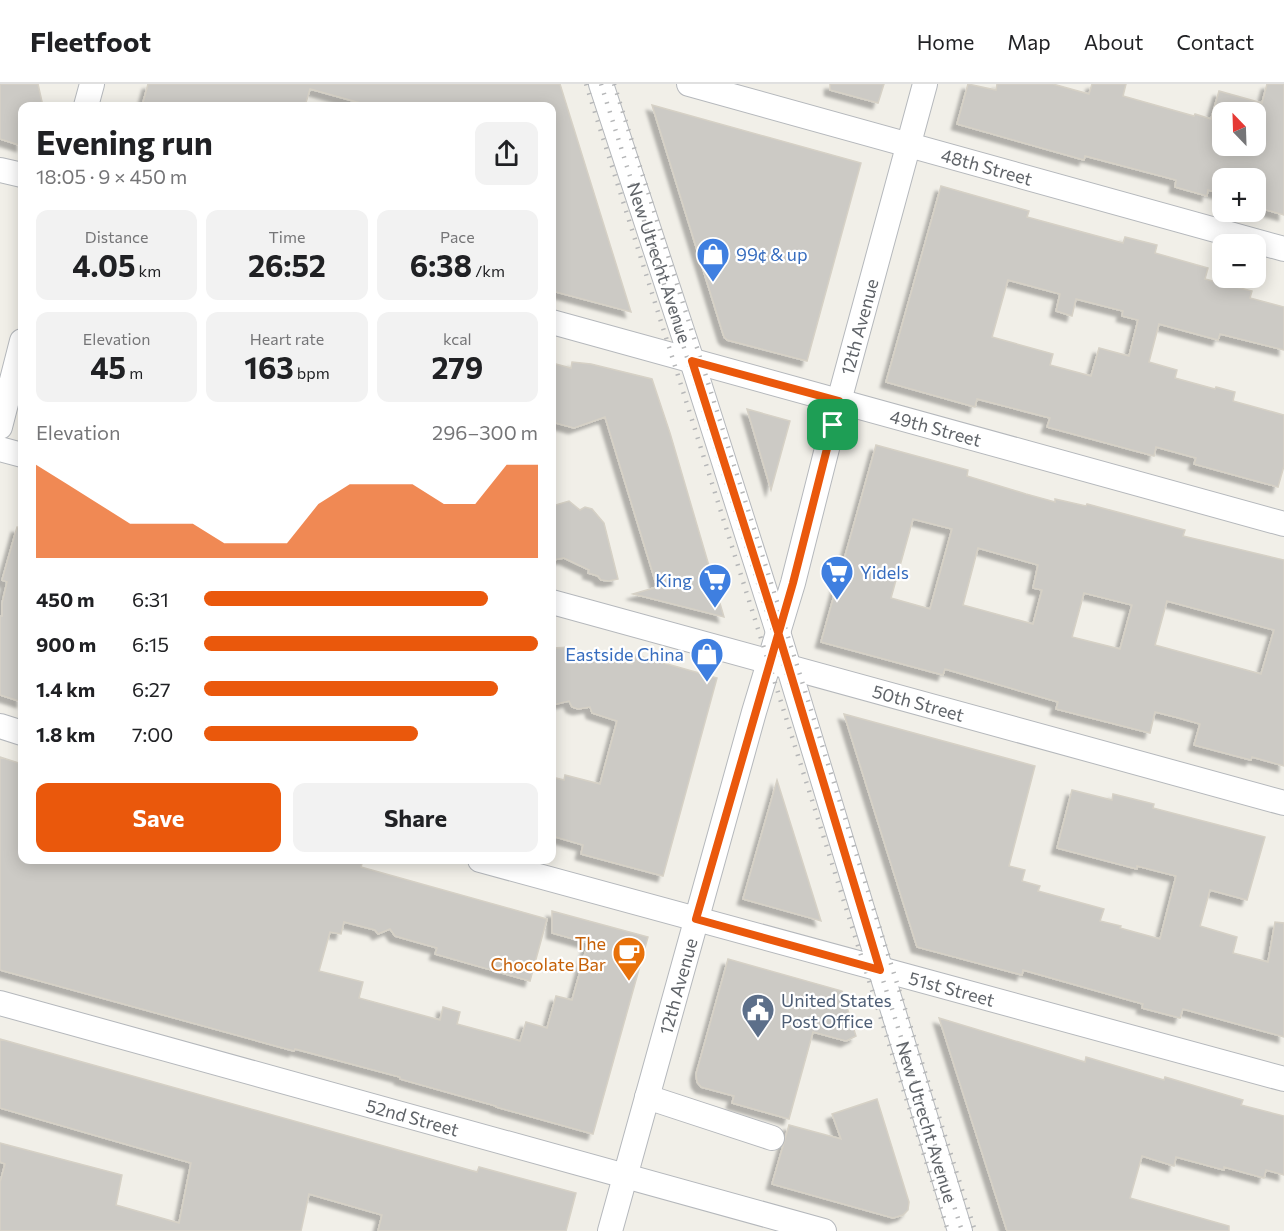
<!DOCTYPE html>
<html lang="en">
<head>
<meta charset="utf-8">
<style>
	:root { --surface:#fff; --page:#f2f2f2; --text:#202124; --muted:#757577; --line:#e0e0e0; --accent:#ea580c }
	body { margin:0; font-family:Commissioner,sans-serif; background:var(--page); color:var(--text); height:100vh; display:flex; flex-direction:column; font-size:22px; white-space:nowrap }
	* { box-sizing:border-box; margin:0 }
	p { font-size:20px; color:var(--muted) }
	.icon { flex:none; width:33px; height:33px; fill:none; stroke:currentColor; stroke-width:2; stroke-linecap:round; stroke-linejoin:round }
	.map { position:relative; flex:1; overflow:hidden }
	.panel { position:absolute; left:18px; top:18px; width:538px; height:762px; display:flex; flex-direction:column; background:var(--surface); border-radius:12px; box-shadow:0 3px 15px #0003 }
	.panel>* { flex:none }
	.needle { width:39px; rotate:337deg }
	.fabs { position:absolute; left:1212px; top:18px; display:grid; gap:12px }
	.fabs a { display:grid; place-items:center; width:54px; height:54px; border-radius:12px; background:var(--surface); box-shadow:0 3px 15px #0003; font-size:30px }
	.pin { position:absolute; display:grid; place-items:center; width:51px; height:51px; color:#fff; margin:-26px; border-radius:12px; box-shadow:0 3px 9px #0006 }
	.round { display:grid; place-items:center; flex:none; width:63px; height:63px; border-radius:12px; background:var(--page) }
	.summary { display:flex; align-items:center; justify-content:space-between; height:102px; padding:0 18px }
	h1 { font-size:33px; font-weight:700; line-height:45px }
	.figures { display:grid; grid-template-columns:repeat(3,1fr); gap:9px; height:102px; padding:6px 18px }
	.figures div { display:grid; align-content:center; border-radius:12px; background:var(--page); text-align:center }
	.figures b { font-size:30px; font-weight:700 }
	.figures small { font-size:16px; font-weight:400 }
	.figures p { font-size:16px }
	.chart { height:168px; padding:12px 18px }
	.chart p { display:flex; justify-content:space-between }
	.chart svg { width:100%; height:108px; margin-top:6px; fill:var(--accent); opacity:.7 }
	.cta { display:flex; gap:12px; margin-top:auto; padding:12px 18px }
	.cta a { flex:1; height:69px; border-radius:12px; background:var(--accent); color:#fff; font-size:24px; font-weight:700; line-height:69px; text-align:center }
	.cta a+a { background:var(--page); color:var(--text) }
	ul { padding:0 18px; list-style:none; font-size:20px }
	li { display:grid; grid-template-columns:96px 72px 1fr; align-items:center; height:45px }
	li i { height:15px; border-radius:8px; background:var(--accent) }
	header { display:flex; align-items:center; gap:36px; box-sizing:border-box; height:84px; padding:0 30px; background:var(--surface); border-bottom:2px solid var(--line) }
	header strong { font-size:28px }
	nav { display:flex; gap:33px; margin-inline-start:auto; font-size:21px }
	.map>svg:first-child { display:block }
	.building { fill:#cccac5; stroke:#d6d1c6; stroke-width:1.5; fill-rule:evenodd; filter:url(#shadow) }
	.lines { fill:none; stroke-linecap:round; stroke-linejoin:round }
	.minor-casing { stroke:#b5b8bc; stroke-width:26 }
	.minor { stroke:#fff; stroke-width:24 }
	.rail { stroke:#b6b7b8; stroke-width:4.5; stroke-dasharray:1.5 8; stroke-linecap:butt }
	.route-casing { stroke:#fff; stroke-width:12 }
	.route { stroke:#ea580c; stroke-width:8 }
	.labels { text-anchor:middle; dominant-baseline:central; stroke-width:4.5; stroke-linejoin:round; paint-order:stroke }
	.street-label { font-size:18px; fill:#5f6368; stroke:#fff }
	.shop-label { font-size:18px; fill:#366cbe; stroke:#fff; text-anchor:start }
	.food-label { font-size:18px; fill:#c56008; stroke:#fff; text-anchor:end }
	.service-label { font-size:18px; fill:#4e5e75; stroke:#fff; text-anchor:start }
</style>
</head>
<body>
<header>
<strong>Fleetfoot</strong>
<nav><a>Home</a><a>Map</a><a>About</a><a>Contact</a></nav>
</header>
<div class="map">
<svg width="1284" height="1147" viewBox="0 0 1284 1147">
	<defs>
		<filter id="shadow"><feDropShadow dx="-5.5" dy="5.5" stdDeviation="1.5" flood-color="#0004"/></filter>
	</defs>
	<rect width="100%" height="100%" fill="#f1efe8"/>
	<!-- building -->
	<path class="building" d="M0,0H38L43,22H22V62L0,55Z
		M148,0H560L631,228L552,207V22H371L310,5L305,22H142Z
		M830,0H884L878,19L830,6Z
		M968,0L996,6L997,0H1053L1089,10L1092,0H1126L1123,12L1194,32L1195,30L1211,35L1219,7L1262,19L1267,0H1284V131L1256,123V94H1222V110L1208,106L1207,112L1175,103L1176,96L1085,72L1084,76L957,40ZM1222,28H1256V62H1222Z
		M652,21L861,79L807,277L727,256L724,253Z
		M941,102L1029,127L1027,133L1123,159L1125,153L1157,161L1155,169L1208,184L1205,195L1252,207L1250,214L1284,223V266L1220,250L1218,256L1159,240L1149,278L1177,286L1175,294L1215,305L1216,303L1235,308L1233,317L1284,331V382L1278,403L1194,380L1196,374L1156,363L1154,372L1047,343L1050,334L977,315L975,323L886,298ZM1008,196L1060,210L1056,227L1072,232L1076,215L1123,227L1122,232L1138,236L1129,272L1099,264L1091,292L1050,281L1053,270L992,253Z
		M572,278L591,280L652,295L670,349L724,533L633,510L657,503L605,333L574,344L552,338V279L571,284Z
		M747,325L790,337L771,406Z
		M876,361L968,386L967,392L1026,410L1055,418V415L1086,422L1087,420L1185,446L1183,452L1284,476V682L1252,673L1251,676L1194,661L1200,640L1179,634L1155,628L1150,649L1056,625L1058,618L945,585L943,591L821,558ZM913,435L952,445L930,525L891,514ZM978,464L1038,481L1033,504L1042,506L1033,540L963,521ZM1084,509L1132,521L1120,565L1072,553ZM1167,517L1274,546L1261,590L1155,561Z
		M569,417L580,426L585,423L592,425L604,439L618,495L609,497L601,496L598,492L588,489L589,486L564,474L552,476V422Z
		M17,443L22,444V618L0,611V532H2V519L7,498L2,496Z
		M572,563L581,569L591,568L604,575L608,573L632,580L635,571L717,594L663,792L581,770L583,761L552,752V693L564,696L565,691L600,700L617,637L592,629L590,623L578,625L572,623L569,617L552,621V564Z
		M844,630L1035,682L1009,782L1025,786L1022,797L1040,802L1038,807L1104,825L1100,837L1121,842L1120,844L1160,855L1176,792L1137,782V785L1057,764L1072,706L1112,716L1113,710L1154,720L1153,724L1265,753L1247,816L1210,806L1200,842L1237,853L1233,869L1268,878L1275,838L1284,839V953L1183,925L1180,934L1142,924L1143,920L1023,886L1022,891L917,863Z
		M0,673L22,680V776H363L361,783L547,835L530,897L435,870L437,864L395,852L390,845L378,850L375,846L344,838L341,850L330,848L319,887L363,898L359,914L440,936L443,923L460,928L457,940L520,957L526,938L547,944L556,912L572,916L588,859L552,849V827L648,853L593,1050L496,1023V1022L400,995V993L295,965L294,967L0,886Z
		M777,696L821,837L743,815Z
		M728,875L842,907L856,952L846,957L813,948L789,1035L732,1019L734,1012L701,1003L697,998L696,990Z
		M939,934L1085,978L1086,973L1164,996L1165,993L1243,1016L1241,1021L1284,1032V1091L1266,1086L1264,1094L1224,1083V1086L1176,1073L1174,1082L1142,1072L1130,1114L1229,1142V1147H1007Z
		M0,955L477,1088L479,1083L576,1109L566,1147H378L382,1131L309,1110L301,1147H0V1098L5,1080L0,1078V1059L122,1091L116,1121L179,1139L191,1079L0,1024Z
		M877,1015L909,1118L908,1126L903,1131L893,1134L772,1100L789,1041L841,1055L832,1030Z"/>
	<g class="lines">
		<!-- minor casing -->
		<g class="minor-casing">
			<g id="minor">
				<path id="s1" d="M601,0L692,277L778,548L960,1147"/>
				<path id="s2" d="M689,0L1284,165"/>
				<path d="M86,22L92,0"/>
				<path d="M0,86L22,91"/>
				<path id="s3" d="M552,238L1284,440"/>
				<path d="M0,343L22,257"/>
				<path d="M0,365L22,371"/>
				<path id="s4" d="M552,518L1284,719"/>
				<path d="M0,642L22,649"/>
				<path id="s5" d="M480,776L1284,995"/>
				<path id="s6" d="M0,919L824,1147"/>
				<path d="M647,1013L772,1054"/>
				<path id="s7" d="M610,1147L754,628L793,499L839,317L925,0"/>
			</g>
		</g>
		<!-- minor -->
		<use href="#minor" class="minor"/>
		<!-- rail -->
		<path class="rail" d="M586,0L948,1147
			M601,0L962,1147
			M614,0L975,1147"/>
	</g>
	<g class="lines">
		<!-- route casing -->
		<g class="route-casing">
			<path id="route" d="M833,341L793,499L696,835L880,886L778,548L692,277L839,317L833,341"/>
		</g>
		<!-- route -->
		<use href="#route" class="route"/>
	</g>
	<!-- icons -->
	<defs>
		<g id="shop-pin" transform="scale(1.725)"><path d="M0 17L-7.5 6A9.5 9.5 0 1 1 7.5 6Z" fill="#3f7fe0" stroke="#fff"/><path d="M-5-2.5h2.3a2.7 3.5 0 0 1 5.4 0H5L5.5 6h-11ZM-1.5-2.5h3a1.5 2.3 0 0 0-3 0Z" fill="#fff"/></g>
		<g id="supermarket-pin" transform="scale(1.725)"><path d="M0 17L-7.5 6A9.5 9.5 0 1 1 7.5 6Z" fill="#3f7fe0" stroke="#fff"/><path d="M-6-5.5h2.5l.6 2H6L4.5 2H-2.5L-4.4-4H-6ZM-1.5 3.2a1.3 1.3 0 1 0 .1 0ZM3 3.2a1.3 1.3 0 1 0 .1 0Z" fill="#fff"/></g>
		<g id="cafe-pin" transform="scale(1.725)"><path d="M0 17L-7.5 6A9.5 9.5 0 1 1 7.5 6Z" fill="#e8710a" stroke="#fff"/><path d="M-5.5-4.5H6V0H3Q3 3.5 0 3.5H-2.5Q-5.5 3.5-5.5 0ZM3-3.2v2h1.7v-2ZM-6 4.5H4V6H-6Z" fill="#fff"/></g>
		<g id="civic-pin" transform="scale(1.725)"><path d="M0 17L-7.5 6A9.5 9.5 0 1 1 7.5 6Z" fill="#5c6f8a" stroke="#fff"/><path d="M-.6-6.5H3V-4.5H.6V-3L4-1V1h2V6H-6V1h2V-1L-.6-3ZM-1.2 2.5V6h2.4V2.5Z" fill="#fff"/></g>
	</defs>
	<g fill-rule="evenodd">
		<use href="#shop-pin" x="713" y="170"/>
		<use href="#supermarket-pin" x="837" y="488"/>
		<use href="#supermarket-pin" x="715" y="496"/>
		<use href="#shop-pin" x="707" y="570"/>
		<use href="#cafe-pin" x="629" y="869"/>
		<use href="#civic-pin" x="758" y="926"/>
	</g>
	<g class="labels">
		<!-- street labels -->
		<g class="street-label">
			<text stroke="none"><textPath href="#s2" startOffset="309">48th Street</textPath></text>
			<text stroke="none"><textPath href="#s1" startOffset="188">New Utrecht Avenue</textPath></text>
			<text stroke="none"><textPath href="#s7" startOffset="938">12th Avenue</textPath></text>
			<text stroke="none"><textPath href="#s3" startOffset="398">49th Street</textPath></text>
			<text stroke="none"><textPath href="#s4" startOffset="380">50th Street</textPath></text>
			<text stroke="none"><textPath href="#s7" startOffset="254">12th Avenue</textPath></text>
			<text stroke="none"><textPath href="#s5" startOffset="489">51st Street</textPath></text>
			<text stroke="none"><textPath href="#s6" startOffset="428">52nd Street</textPath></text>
			<text stroke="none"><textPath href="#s1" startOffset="1088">New Utrecht Avenue</textPath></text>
		</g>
		<!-- shop labels -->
		<g class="shop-label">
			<text x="736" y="170">99¢ &amp; up</text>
			<text x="860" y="488">Yidels</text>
			<text x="692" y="496" text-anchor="end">King</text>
			<text x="684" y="570" text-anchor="end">Eastside China</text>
		</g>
		<!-- food labels -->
		<g class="food-label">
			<text x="606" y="859">The<tspan x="606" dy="21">Chocolate Bar</tspan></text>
		</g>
		<!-- service labels -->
		<g class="service-label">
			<text x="781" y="916">United States<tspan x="781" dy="21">Post Office</tspan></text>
		</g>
	</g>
</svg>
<div class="fabs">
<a><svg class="needle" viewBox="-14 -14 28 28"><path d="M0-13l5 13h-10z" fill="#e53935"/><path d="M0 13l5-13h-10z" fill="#757577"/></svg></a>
<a>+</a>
<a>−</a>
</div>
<div class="pin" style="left:833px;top:341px;background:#1e9e55"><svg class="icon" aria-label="arrive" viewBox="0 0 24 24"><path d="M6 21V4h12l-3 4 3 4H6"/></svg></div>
<section class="panel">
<div class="summary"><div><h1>Evening run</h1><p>18:05 · 9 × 450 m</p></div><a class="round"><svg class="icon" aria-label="share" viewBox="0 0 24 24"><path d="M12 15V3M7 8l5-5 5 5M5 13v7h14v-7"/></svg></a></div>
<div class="figures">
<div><p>Distance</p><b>4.05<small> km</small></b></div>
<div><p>Time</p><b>26:52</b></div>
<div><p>Pace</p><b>6:38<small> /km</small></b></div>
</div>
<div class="figures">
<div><p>Elevation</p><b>45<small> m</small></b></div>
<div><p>Heart rate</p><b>163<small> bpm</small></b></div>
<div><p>kcal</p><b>279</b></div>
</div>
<div class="chart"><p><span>Elevation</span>296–300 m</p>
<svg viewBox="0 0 160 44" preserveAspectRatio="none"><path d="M0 44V6L10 14L20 22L30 30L40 30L50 30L60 38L70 38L80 38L90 22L100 14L110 14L120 14L130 22L140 22L150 6L160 6V44z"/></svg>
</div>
<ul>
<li><b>450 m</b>6:31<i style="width:85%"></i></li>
<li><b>900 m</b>6:15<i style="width:100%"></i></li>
<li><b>1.4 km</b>6:27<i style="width:88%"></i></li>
<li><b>1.8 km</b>7:00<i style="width:64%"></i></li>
</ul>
<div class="cta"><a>Save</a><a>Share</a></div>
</section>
</div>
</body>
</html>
